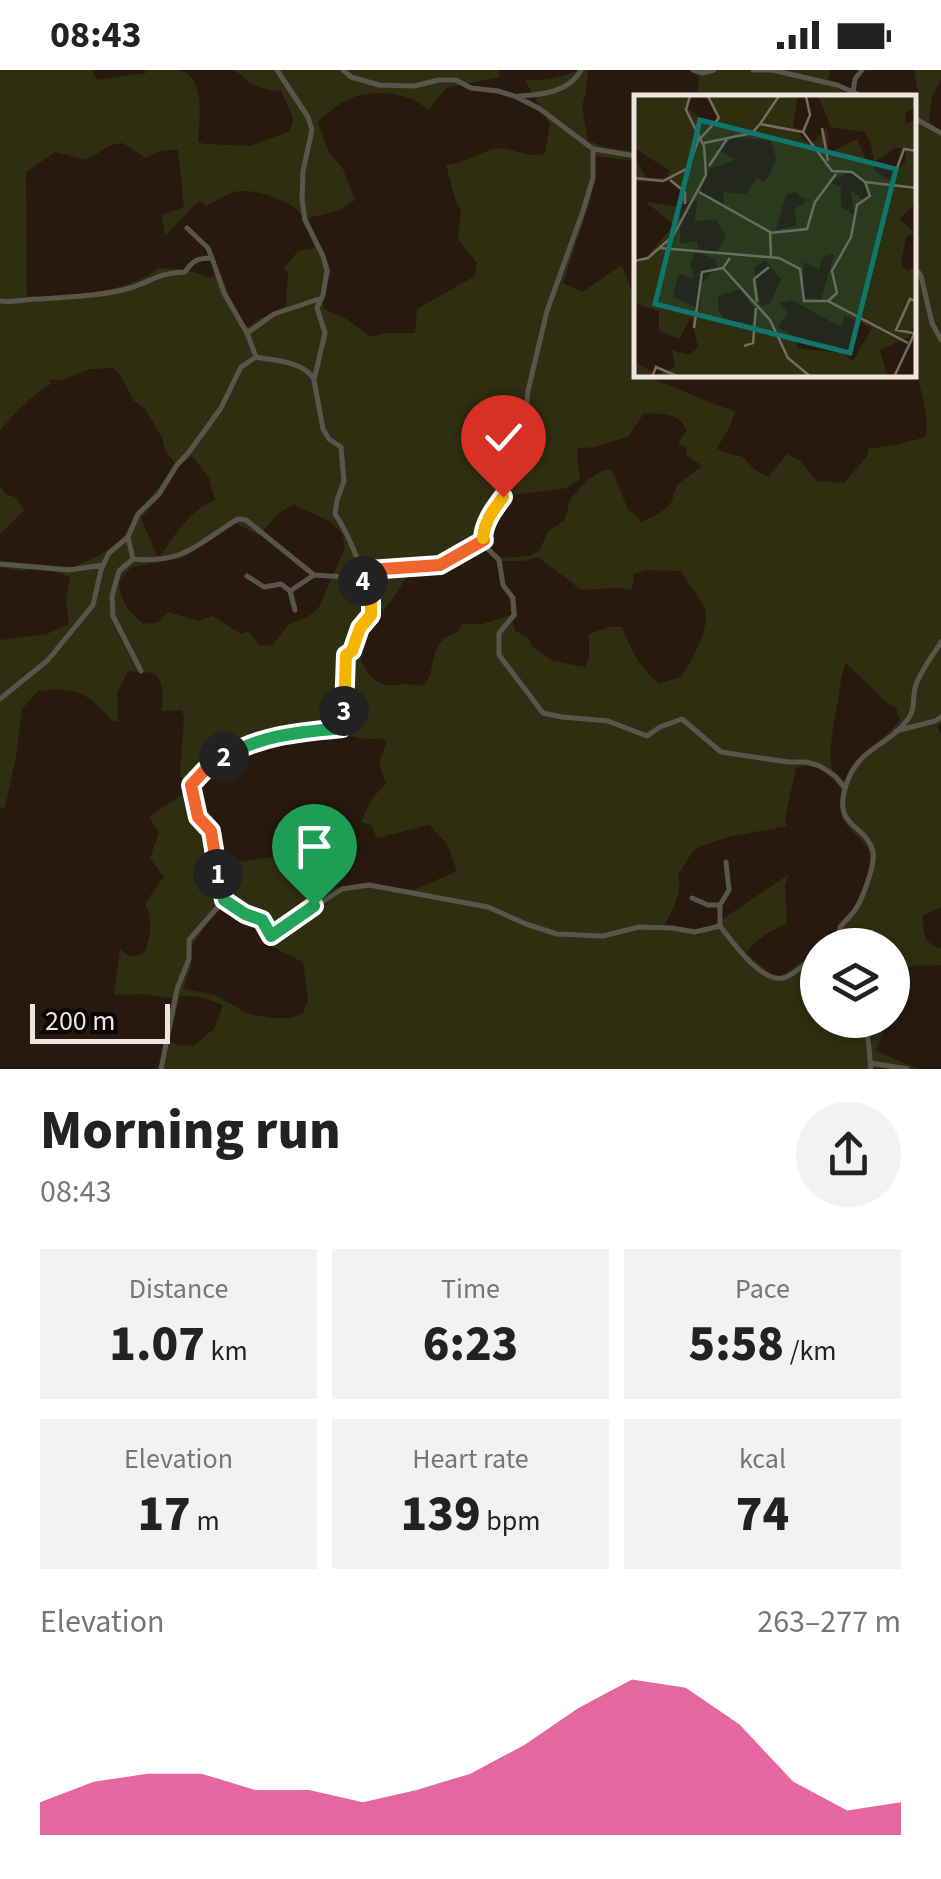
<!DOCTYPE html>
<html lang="en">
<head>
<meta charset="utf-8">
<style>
	:root { --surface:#fff; --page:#f2f2f2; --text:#222; --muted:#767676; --accent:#db2777 }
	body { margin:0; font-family:"Source Sans 3",sans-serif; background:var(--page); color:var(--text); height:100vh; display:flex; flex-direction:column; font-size:38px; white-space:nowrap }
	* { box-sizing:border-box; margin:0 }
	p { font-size:32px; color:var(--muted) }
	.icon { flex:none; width:55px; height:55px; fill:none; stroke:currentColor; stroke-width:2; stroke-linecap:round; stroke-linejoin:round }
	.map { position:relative; height:999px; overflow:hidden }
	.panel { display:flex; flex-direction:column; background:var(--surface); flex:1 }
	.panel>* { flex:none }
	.buttons { position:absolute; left:800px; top:858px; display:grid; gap:20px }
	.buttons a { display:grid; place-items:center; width:110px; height:110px; border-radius:50%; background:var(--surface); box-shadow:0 2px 8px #0004; font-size:50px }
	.scale { position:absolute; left:30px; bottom:25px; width:140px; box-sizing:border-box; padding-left:10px; border:5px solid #f0e5de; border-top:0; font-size:28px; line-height:35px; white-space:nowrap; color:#f0e5de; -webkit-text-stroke:8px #0c0603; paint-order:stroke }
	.pin { position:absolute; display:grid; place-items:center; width:85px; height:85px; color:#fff; margin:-102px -42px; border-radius:50% 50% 50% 0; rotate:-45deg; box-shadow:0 0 10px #0007 }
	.pin .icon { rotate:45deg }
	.km { position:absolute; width:50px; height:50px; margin:-25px; border-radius:50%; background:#222; color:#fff; font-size:28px; line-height:50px; text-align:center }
	.round { display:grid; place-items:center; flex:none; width:105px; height:105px; border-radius:52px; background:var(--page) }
	.overview { display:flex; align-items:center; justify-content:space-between; height:170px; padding:0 40px }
	h1 { font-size:55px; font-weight:800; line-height:75px }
	.figures { display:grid; grid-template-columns:repeat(3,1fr); gap:15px; height:170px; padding:10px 40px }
	.figures div { display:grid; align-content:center; border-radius:0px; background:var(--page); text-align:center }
	.figures b { font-size:50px; font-weight:800 }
	.figures small { font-size:28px; font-weight:400 }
	.figures p { font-size:28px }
	.chart { height:280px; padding:20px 40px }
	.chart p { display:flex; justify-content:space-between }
	.chart svg { width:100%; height:180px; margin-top:10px; fill:var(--accent); opacity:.7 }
	.status { display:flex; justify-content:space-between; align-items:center; height:70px; padding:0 50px; background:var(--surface); direction:ltr }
	.status svg { height:28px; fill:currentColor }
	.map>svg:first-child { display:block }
	.green { fill:#2e2f10; fill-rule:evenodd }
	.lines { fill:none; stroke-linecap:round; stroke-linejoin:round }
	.minor { stroke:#59554d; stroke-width:5 }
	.split-1-casing { stroke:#fff; stroke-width:20 }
	.split-2-casing { stroke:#fff; stroke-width:20 }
	.split-3-casing { stroke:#fff; stroke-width:20 }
	.split-4-casing { stroke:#fff; stroke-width:20 }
	.split-5-casing { stroke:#fff; stroke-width:20 }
	.split-6-casing { stroke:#fff; stroke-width:20 }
	.split-1 { stroke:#22a559; stroke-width:12 }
	.split-2 { stroke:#f0652b; stroke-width:12 }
	.split-3 { stroke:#22a559; stroke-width:12 }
	.split-4 { stroke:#f5b400; stroke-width:12 }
	.split-5 { stroke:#f0652b; stroke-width:12 }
	.split-6 { stroke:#f5b400; stroke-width:12 }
	.inset-road { fill:none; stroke:#786b62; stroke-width:2.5 }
	.view { fill:#0f766e; fill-opacity:0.15; stroke:#0f766e; stroke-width:5 }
	.inset-edge { fill:none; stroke:#f0e5de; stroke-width:5 }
</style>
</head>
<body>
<div class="status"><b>08:43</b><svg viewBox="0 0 49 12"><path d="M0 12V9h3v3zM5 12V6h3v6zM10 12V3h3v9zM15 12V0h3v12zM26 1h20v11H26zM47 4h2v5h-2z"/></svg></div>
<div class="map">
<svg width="941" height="999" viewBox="0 0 941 999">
	<rect width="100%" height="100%" fill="#28190f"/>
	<!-- green -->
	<path class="green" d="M0,0H92L97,10C114,6 130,6 146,3L145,0C156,0 168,0 178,0C207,5 199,51 198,72L205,74L250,76L290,61L293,48L281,21C271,21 260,19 251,13C243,8 241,3 232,0H498L500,7L446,18L428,40C412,22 370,18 349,29C339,33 330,42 321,48L318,53L329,82L343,99L355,130L340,140L308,148L331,200L323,231L324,239L348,250L370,267L386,263H415L417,239L475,206L477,193L458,169L461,140L456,132L446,95C464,94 478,82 495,79C512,76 526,90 545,83L550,54L525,10C537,10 550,10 562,6C572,3 577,0 588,0L586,24L582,36L588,71L608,78L636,82V91L595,86L594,110L590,132L563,213L582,222L622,195L636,233V305C642,309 650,308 658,311C684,321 708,333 735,341L730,356L717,378L722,382L743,387L754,399L768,407L787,384L800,391L817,411L844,413L868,385V379L899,374L926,367L927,355L924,334L914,291V46L919,28L914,0H941V10L932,27L929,52L941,61V653L937,656L941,665V837L923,846C923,861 923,875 941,878V895L908,896L893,937L892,875H825L835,868C839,853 849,847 856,835C861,825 871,799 870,789C870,771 852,765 844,751C838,741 841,730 842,720C830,705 816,690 796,698L785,749L787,756L728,767L701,776L693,781L678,805C683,825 671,841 663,859L691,863L698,866L789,804L785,815L787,853C772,860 755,870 746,883L772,905L782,906L817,880L818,950H888L876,981L919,999H159L172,928L139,924L114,925L120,879L130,887L145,883C151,864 153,852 145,833L164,807L150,788L159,762L149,747L185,722L180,701L184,649L182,640L162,641C162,627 165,612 154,603L128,601L117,623L118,651H112C89,622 73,617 38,621L22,639L16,687L5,737L0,738V570L47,564L69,554L66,532L70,507L44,498L20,501L0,497V491L74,497L102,484L122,470L135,445L159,417L175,393L165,381L162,367L145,339L134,331L121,306L113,298L90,299L60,311L49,309L51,314C30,327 16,341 0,361ZM123,73L146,88L162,80H178L184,137L162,145L165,166L198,132H203L206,136C215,131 225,125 235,122C249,117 291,130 299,142C306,151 310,167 315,178L298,181L284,198L288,203L286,236C273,246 262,244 249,257L245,255L228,224L221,203L211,208C193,201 178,198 158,198C139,217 86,225 59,227C49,227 38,226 27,227L26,102L55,82L86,90L113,74ZM644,343C663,345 677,341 687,360L678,373L686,377L687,386L702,396L677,415L671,433L660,443L641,452L636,445L628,440L612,400H603L589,409L571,428L564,451L548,461L540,480L530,486L502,488C497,483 491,481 488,475C479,460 498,437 507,426L567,418L580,409C580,399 575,387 578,378C595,379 611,371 628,367ZM192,386L209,408L215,430C190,440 176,463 161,485L157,486L141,448L161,426L179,396ZM294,435L331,452L342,463L345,478L318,539L307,547L288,555L272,576L259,575L248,561L243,564L236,561L213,546L198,551L168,542L158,552L144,554C129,544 120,530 119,512L131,497L183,488L236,453L258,465C274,452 273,443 294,435ZM481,475L497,490L501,516L509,525L512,545L482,554H462L457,563C423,570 439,612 421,615C416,616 411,614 406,614C396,615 386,617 376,611C370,607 365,599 362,592C349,565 374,554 388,535C396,525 402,513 410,503L453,493ZM538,487C551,498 567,507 579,519C597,521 613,515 632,520L634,504L645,500L681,501C688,514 698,525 704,537C713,553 691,593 681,607L659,613C641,601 629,576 622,557H609L589,564V589L585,597L553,591L533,577L528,568L514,560L513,551L518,547C516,534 516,523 505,515L502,491H524ZM846,593L885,631L896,638L900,650C896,654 893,658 889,662C868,683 857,681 845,712L832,700C829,681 832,661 836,642C840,625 839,610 846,593ZM345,659L351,667L355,666C366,672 376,666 387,671C379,692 377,690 386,713L371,730L361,752L371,755L377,768L429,755L447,774L457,801L414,820L364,813L335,818L301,783L221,795L218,783L220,772L213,758L199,744L194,718C230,674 290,665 345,659ZM225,835L258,852L273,877L303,892L308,930L303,943L291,948H271L247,943L215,925L183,919L191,897L192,875L210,849ZM180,926L202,927L223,935L214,959L193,976L177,975L169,971Z
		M689,0H830L828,11L844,23L842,28L697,27L699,7Z
		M0,416L6,424L15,427L24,440L0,464Z"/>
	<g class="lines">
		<!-- minor -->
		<path class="minor" d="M343,0L351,7L379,15L414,16L439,10H456L471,18L498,21L517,27L540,39L593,79L636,86
			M693,0L703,3L714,0
			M753,0H772L837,15L867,28
			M519,26C541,25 570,22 581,0
			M848,28L853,23L855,9L862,0
			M914,48L941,63
			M187,158L208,178L212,188
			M914,196L921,206L932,253L941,270
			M0,231C13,233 26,229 39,229C68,227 105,226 133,217C153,210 162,202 185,202C193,190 198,188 212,188L224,223L247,263L256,287C276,291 302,291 314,309
			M247,263L274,244L322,228
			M128,467L133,489L119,501L112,526L113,546L141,601
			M481,472L499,490L503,515L513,528L514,545L499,563V585L543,643L562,647L608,651L647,666L660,657L682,649L721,682L788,692H806L820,696L835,706L845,718
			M133,489C185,494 198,473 238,449L246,450L314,505
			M0,494L69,500L103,495
			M362,503L369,500L441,495L483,471V463L492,441L503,427L522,381L528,321L547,241L583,141L593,108V79
			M247,506L264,517L281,514L290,521L295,540
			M290,521L314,505L361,508
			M0,629L48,590L93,535L101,500L109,483L128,467L138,444L159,424L177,395L189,382L221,338L241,297L256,287
			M896,661L935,651L941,647
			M692,828L708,835H720V856
			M224,830L211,761L198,747L191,715C235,669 282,663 341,658L346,585L353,581L361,557L371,545C371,519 350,465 335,444L337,430L344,411L341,377L329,369L323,359L314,310L325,263L317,238L323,225L327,201L323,186L305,150L302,129L303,101L312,60L308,47L277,0
			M720,835L729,820L726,792
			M840,868V857C845,851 851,846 855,840C862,830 876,794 873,781C865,753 832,758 846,715C859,676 888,677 908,649C917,637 911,624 917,612C923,598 933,585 941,572
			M830,875L840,868L848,875
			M857,950C872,964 868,980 871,999
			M871,993L907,999
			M161,999L177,919L189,889V870L224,830L261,850L271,865L342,819L369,815L488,837L526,854L557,864L603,866L639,857L672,858L695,862L720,856C732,871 761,913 783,908C795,905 808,891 818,884"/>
	</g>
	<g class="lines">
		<!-- split-1 casing -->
		<g class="split-1-casing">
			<path id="split-1" d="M218,804L224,830L245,844L262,850L271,866L314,836"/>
		</g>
		<!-- split-2 casing -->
		<g class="split-2-casing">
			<path id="split-2" d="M218,804L211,761L198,747L191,715L204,701L224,687"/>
		</g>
		<!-- split-3 casing -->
		<g class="split-3-casing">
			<path id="split-3" d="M224,687C261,665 300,662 342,658L344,641"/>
		</g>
		<!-- split-4 casing -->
		<g class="split-4-casing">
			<path id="split-4" d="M344,641L346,585L352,581L360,558L371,545V531L363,511"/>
		</g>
		<!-- split-5 casing -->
		<g class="split-5-casing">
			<path id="split-5" d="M363,511L362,503L369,500L440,495L484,470L483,468"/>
		</g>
		<!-- split-6 casing -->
		<g class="split-6-casing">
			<path id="split-6" d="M483,468C484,452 494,439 503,427"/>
		</g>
		<!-- split-1 -->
		<use href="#split-1" class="split-1"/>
		<!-- split-2 -->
		<use href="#split-2" class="split-2"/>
		<!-- split-3 -->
		<use href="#split-3" class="split-3"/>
		<!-- split-4 -->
		<use href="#split-4" class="split-4"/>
		<!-- split-5 -->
		<use href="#split-5" class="split-5"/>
		<!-- split-6 -->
		<use href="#split-6" class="split-6"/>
	</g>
	<!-- overview -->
	<g transform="translate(634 25)">
		<rect width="282" height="282" fill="#28190f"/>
		<path d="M0,1H56L53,13L76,30L84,24L71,1H164L159,29L169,45L177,49L193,33L195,58L223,44L234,70L240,64L236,46L230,37L197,32L184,1H282V12L271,19L272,29L282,24V108L265,124L281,138L272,142L267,170L273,176L282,172V223L275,242L246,255L254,282H0V266L23,280L41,272L38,255L54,260L64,253L57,222L45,244L25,236V216L0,208V165H10L40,130L12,107L46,112V149L63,146L65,156L83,157L92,141L82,125L61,126L63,106L48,107V96L36,86L0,87V63L13,83H33L35,75L0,53ZM102,42L137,46L142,64L135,81L129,87L123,82L112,99L89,97L90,109L66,96L75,74L101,65L82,53ZM261,53H272L271,67L255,85L240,75L242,66ZM215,77L231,88L235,102L230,106L216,94L221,121L207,111V92L196,87ZM161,97L173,106L160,114L163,130L142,135L152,100ZM62,157L81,164L83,173L67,188L66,214L39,202L45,178L61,185L56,168ZM200,159L187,204L168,203L170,167L185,175L189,162ZM131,165L147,184L136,208L127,211L120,172ZM106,194L120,213L117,236L108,226L95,232L84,214V201ZM157,205L207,232L211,221L238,233L219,266L208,258L162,253L165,244L144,232L154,218L146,208Z" fill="#2e2f10" fill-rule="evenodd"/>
		<path class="inset-road" d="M126,29L145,1M188,33L194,66M169,37L198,76L218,77L231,87M70,48L118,38L126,29L169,37L176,20L172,1M75,71L93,44M0,83L29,86L54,73L64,46L85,23L74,1M36,85L51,97V109M258,87L270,54L283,56M65,97L136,137L137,162M136,138L173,134L181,107L202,79M26,153L145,163L166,174L170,206H194M0,166L14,163L39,141L72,80L70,51L52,15L56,1M89,173L136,225L154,263L177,282M123,207L120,184L135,172M60,233L68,177L89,173L96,163M279,238L262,235L276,204L283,207M274,248L194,206L203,198L198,176L217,142L223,110L236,101L231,87L283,93M110,251L119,248L122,213M18,282L22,272L45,282M260,282L283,233"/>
		<path class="view" d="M66,25L262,74L216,258L21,209Z"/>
		<rect width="282" height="282" class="inset-edge"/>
	</g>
</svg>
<div class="buttons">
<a><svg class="icon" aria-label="layers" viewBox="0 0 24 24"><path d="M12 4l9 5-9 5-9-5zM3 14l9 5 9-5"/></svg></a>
</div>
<div class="scale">200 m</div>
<div class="pin" style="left:314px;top:836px;background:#1e9e55"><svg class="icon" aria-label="arrive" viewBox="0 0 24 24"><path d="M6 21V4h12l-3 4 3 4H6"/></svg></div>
<div class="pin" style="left:503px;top:427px;background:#d93025"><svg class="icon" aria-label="check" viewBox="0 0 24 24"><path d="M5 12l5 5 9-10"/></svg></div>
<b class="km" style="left:218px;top:804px">1</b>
<b class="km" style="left:224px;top:687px">2</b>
<b class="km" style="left:344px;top:641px">3</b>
<b class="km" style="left:363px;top:511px">4</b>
</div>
<section class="panel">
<div class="overview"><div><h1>Morning run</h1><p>08:43</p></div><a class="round"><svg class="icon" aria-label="share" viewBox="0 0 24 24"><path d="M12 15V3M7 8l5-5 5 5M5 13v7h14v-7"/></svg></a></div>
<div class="figures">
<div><p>Distance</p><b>1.07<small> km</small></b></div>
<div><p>Time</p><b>6:23</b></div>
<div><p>Pace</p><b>5:58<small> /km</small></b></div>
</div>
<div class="figures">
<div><p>Elevation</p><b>17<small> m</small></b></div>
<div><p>Heart rate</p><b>139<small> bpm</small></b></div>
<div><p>kcal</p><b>74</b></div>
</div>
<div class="chart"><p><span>Elevation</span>263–277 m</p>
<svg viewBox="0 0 160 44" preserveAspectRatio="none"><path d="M0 44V36L10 31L20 29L30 29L40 33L50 33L60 36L70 33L80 29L90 22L100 13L110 6L120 8L130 17L140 31L150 38L160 36V44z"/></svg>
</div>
</section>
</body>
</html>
